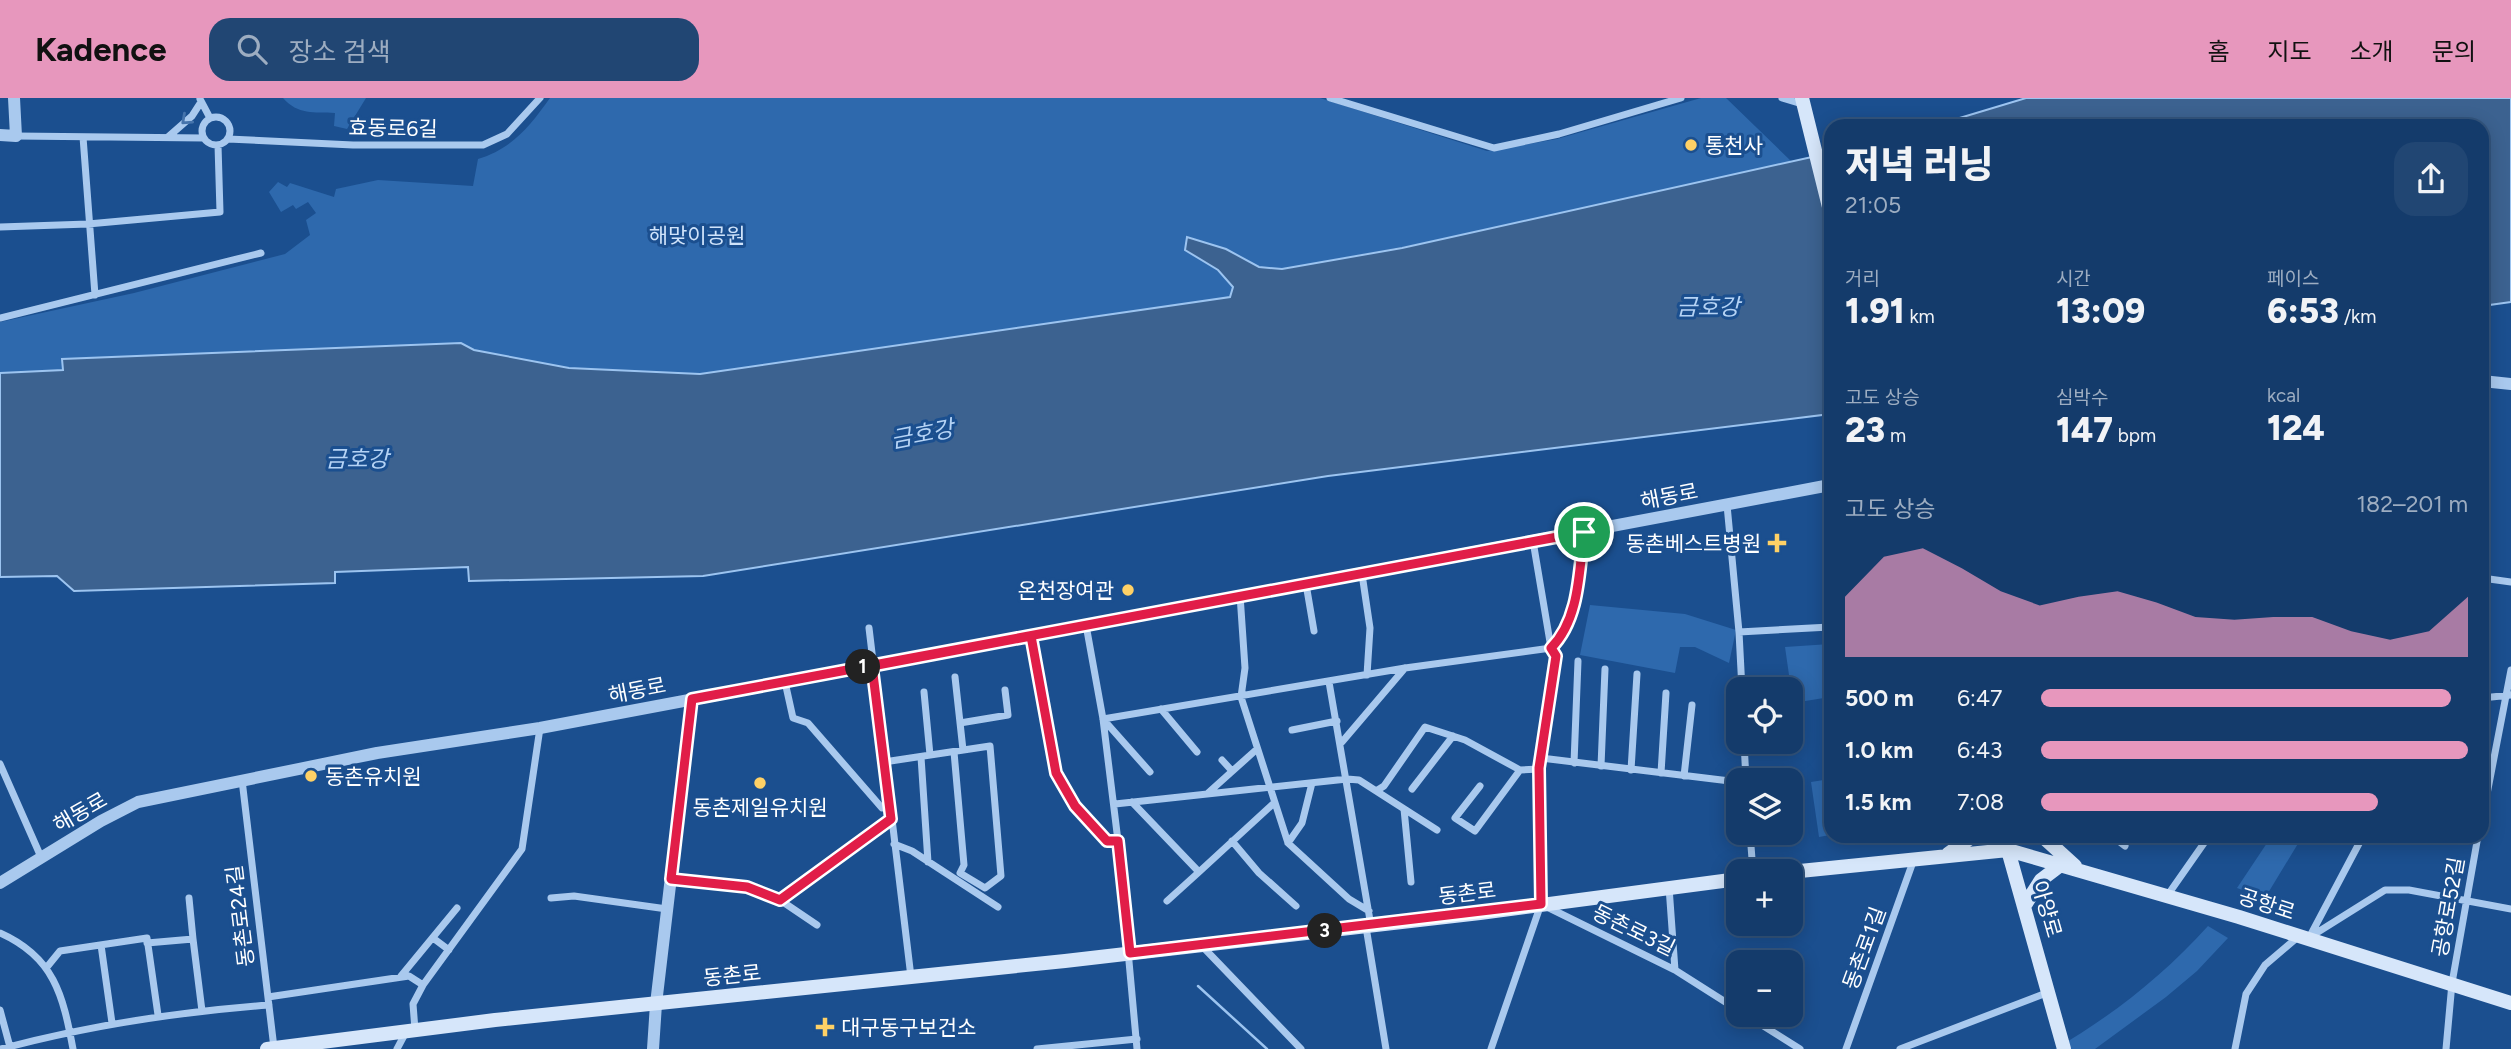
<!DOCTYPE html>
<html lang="ko">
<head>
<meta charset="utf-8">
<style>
	:root { --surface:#143b6b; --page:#214673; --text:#f1f3f6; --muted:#9dadc1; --line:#33557e; --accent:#e797bd }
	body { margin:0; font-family:Figtree,"Noto Sans KR",sans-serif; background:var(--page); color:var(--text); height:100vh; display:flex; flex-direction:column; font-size:26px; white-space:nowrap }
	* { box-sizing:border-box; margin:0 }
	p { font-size:23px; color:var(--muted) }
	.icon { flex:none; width:38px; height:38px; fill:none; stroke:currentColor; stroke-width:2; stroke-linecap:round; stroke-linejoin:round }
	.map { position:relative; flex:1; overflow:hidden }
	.side { position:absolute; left:1824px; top:21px; width:665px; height:724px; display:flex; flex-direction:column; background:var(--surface); border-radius:21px; box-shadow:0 4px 18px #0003,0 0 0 2px var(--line) }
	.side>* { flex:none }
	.tools { position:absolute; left:1726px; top:579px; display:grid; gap:14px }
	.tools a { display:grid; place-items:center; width:77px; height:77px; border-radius:14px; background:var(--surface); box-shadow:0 4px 18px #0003,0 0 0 2px var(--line); font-size:35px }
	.pin { position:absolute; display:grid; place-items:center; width:60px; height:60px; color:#fff; margin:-30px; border:4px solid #fff; border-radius:50%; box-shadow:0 2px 7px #0007 }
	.km { position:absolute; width:35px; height:35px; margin:-18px; border-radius:50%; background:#222; color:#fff; font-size:19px; line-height:35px; text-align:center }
	.round { display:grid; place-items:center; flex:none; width:74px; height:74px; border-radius:21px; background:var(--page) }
	.headline { display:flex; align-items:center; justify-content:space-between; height:119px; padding:0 21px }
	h1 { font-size:38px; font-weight:800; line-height:52px }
	.metrics { display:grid; grid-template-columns:repeat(3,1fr); gap:10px; height:119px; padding:7px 21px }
	.metrics div { display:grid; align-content:center }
	.metrics b { font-size:35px; font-weight:800 }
	.metrics small { font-size:19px; font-weight:400 }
	.metrics p { font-size:19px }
	.chart { height:196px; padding:14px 21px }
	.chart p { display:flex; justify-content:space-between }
	.chart svg { width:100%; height:126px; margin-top:7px; fill:var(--accent); opacity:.7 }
	ul { padding:0 21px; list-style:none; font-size:23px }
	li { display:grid; grid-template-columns:112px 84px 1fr; align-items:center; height:52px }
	li i { height:18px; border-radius:9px; background:var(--accent) }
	header { display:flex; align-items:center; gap:42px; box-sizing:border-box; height:98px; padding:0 35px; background:var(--accent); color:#111 }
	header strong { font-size:33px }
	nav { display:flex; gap:38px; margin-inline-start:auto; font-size:24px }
	.search { width:490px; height:63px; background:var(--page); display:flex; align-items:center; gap:18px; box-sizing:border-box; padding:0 24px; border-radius:21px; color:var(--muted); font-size:26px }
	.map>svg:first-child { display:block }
	.green { fill:#2e69ad }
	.water { fill:#3c6290; stroke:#9cc4f0; stroke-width:2 }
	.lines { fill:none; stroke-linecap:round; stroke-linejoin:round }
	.stream { stroke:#9cc4f0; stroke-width:2.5 }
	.minor { stroke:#a9c9ee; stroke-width:7 }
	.tertiary { stroke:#a9c9ee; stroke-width:12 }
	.secondary { stroke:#d6e6fa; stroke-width:14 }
	.oneway { stroke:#4674ac }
	.route-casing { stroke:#fff; stroke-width:14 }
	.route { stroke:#e11d48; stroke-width:9 }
	.poi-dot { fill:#ffd166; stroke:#1b4f8f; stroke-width:2.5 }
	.labels { text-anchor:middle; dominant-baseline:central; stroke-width:6; stroke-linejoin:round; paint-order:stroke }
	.street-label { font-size:21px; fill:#fff; stroke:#1b4f8f }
	.poi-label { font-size:21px; fill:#fff; stroke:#1b4f8f; text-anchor:start }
	.park-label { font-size:21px; fill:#cfe3fa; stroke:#1b4f8f }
	.water-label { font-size:23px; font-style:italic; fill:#b5d3f5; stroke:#1b4f8f }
</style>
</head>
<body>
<header>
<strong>Kadence</strong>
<div class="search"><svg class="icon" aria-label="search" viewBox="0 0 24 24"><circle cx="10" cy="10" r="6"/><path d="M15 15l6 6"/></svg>장소 검색</div>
<nav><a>홈</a><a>지도</a><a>소개</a><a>문의</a></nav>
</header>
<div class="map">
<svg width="2511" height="951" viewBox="0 0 2511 951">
	<rect width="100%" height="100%" fill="#1b4f8f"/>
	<!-- green -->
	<path class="green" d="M283,0H366L347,31L334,28L335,15C314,14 298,17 283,0Z
		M550,0H1320L1487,53L1557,41L1701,0H1726L1792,64L1418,146L1282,171L1259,169L1226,151L1187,139L1185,152L1218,172L1233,189L1230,199L700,276L569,270L474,252L461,245L62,261L63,272L0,275V224L134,195L285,156L310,137L306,122L316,115L308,104L296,111L293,107L281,114L269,94L278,84L287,89L290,85L334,99L336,91L378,82L473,88L478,61C512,51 530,28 550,0Z
		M1590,507L1685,516L1736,532L1729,565L1695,549H1680L1675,575L1580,557Z
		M1830,546V599L1793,605L1785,549Z
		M1830,681V737L1819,739L1811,684Z
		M2271,739H2302L2265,800L2237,790Z
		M2208,828L2228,840L2197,873L2166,899L2095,951H2055C2113,917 2163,878 2208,828Z"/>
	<!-- water -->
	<path class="water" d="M2026,0H2511V204L2482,208V28H1933Z
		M1830,55V316L1328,378L703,478L469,483L468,469L335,474V485L74,493L57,478L0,479V275L63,272L62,261L461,245L474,252L569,270L700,276L1230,199L1233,189L1218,172L1185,152L1187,139L1226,151L1259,169L1282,171L1402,150Z"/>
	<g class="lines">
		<!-- stream -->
		<path class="stream" d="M1198,888L1267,951"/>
		<!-- minor -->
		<path class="minor" d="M1330,0L1494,50L1559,36L1681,0
			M1782,0L1802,6
			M200,1L210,20
			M202 33a14 14 0 1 1 28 0a14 14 0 1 1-28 0Z
			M16,38L204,40
			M83,39L95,197
			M168,39L192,18L201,4
			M228,41L353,47H483L507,36L540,0
			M0,129L88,126L220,114L218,47
			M0,220L261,155
			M1727,407L1739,534L1830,529
			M1362,476L1370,530L1367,577
			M2482,480L2511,484
			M1306,486L1314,533
			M1240,497L1245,570L1241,599L1288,745L1349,801L1369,813
			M1086,527L1103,621L1405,570L1551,550C1580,521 1579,472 1584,434
			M869,530L911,879
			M1739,534L1742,592
			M1031,538L1057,675L1075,708L1107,743H1118
			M955,579L963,652
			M785,584L793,620L808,625L882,710L890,709
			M1329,584L1371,828
			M924,594L930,657
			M2482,600L2511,597
			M1161,611L1197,654
			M1103,621L1118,743L1137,951
			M1103,621L1150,674
			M960,625L1008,617L1005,592
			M1292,632L1337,623
			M1342,644L1405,570
			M1744,644L1746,682
			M921,659L928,764
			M1541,660L1738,684
			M1222,662L1232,673
			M884,664L990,648L1001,778L985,790L960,775L964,767L954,654
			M1574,665L1578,563
			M0,666L41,759
			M1601,668L1605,571
			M1631,672L1637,576
			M1661,675L1666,595
			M1684,678L1692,607
			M242,682L274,950
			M1480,688L1455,720L1475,733L1520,672L1539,671
			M1412,691L1453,638
			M1376,693L1384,688L1425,629L1465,642L1520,672
			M1208,695L1257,651
			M1132,704L1199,774L1274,705
			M1115,706L1347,681L1359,682L1437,732
			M1404,711L1411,784
			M2482,722L2511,572
			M1750,735L1753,774
			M2112,738L2125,748
			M1232,743L1259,775L1296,808
			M1288,745L1302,725L1312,685
			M894,746L912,753L998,809
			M671,781L747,789L780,802L891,721
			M1669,789L1675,872
			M2167,798L2209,738
			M189,800L193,841
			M551,800L574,798L667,811
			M780,802L817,827
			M1167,803L1199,774
			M1545,808L1675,872L1738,912
			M1366,829L1386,951
			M0,835C54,859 63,897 73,951
			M2310,839L2385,792H2409L2511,811
			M433,840L449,852
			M2309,840L2363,738
			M147,845L193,841L202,913
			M101,847L112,925
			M1202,848L1301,951
			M47,869L60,853L147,840L158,917
			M401,878L457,810
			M268,899L409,878L423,887L522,751L540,630
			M0,912L10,949
			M1746,917L1800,951
			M415,932L413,906L423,887
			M1,951C90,927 177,914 269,907
			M397,951L406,934
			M1037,951L1137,941
			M1491,951L1541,806L1539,670L1556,558L1551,550L1533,443
			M1846,951L1914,761
			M1900,951L2049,894
			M2235,951L2246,896L2265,867L2299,838
			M2446,951L2452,885L2478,738"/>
		<!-- tertiary -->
		<path class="tertiary" d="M0,37L16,38L14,0
			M2482,283L2511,286
			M0,785L101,723L138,704L377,655L540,630L1830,387
			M653,951L656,906L692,601"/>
		<!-- secondary -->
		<path class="secondary" d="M1802,0L1830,113
			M2004,738L2064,951
			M2042,738L2075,768
			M1948,756L1973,738
			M1790,774L2008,752L2239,819L2511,905
			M2025,807L2041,782L2062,766
			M267,951L495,922L1065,863L1480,815L1738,781"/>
	</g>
	<!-- one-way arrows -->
	<defs><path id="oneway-chevron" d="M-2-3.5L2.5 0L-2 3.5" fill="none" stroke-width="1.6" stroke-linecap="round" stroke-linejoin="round" transform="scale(1.75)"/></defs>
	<use class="oneway" href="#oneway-chevron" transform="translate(186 22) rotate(138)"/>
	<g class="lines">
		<!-- route casing -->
		<g class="route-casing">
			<path id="route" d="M1584,434L692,601L671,781L747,789L780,802L891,721L872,568L1031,538L1056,675L1075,708L1107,743H1118L1130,855L1541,806L1539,670L1556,558L1551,550C1580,521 1579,472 1584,434"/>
		</g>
		<!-- route -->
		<use href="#route" class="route"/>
	</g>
	<!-- markers -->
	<g class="poi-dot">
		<circle cx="1691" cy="47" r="7"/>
		<path d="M1773.5 434.5h7v7h7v7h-7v7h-7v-7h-7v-7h7z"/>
		<circle cx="1128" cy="492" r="7"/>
		<circle cx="311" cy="678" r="7"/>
		<circle cx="760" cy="685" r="7"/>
		<path d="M821.5 918.5h7v7h7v7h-7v7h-7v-7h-7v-7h7z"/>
	</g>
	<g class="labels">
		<!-- street labels -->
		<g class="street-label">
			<text transform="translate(393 30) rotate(1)">효동로6길</text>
			<text transform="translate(1669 398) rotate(-11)">해동로</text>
			<text transform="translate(637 592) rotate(-11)">해동로</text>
			<text transform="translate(80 714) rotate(-30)">해동로</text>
			<text transform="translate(1467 795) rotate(-7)">동촌로</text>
			<text transform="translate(2267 806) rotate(18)">공항로</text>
			<text transform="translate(2448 809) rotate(-80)">공항로52길</text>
			<text transform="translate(2047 811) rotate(74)">아양로</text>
			<text transform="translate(240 818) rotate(-97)">동촌로24길</text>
			<text transform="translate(1634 832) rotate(26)">동촌로3길</text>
			<text transform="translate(1864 850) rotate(-70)">동촌로1길</text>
			<text transform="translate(732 877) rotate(-6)">동촌로</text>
		</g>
		<!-- poi labels -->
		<g class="poi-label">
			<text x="1705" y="47">통천사</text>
			<text x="1761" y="445" text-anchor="end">동촌베스트병원</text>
			<text x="1114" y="492" text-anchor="end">온천장여관</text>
			<text x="325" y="678">동촌유치원</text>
			<text x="760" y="709" text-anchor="middle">동촌제일유치원</text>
			<text x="841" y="929">대구동구보건소</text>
		</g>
		<!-- park labels -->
		<g class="park-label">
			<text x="697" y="137">해맞이공원</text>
		</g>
		<!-- water labels -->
		<g class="water-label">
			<text x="1708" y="209">금호강</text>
			<text transform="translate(922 336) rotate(-11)">금호강</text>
			<text x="357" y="361">금호강</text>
		</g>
	</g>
</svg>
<div class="tools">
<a><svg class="icon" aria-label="locate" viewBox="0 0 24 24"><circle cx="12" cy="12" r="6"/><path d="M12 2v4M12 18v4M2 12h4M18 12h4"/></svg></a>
<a><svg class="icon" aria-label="layers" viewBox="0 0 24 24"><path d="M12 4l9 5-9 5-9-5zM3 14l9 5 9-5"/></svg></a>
<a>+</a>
<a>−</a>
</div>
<div class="pin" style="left:1584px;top:434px;background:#1e9e55"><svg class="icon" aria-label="arrive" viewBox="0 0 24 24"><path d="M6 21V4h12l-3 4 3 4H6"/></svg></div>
<b class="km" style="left:863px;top:569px">1</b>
<b class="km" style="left:1325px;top:833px">3</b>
<section class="side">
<div class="headline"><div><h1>저녁 러닝</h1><p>21:05</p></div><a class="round"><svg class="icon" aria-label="share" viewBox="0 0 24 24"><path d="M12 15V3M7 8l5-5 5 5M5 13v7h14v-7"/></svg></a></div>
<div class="metrics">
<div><p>거리</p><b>1.91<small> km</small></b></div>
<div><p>시간</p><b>13:09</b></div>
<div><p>페이스</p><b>6:53<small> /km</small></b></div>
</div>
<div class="metrics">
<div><p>고도 상승</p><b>23<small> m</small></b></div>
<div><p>심박수</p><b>147<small> bpm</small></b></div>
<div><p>kcal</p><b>124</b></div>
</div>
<div class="chart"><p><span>고도 상승</span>182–201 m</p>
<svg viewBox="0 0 160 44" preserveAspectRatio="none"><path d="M0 44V23L10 9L20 6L30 13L40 21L50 26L60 23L70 21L80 25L90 30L100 31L110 30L120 30L130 35L140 38L150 35L160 23V44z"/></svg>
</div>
<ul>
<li><b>500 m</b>6:47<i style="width:96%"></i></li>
<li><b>1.0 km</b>6:43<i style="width:100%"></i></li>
<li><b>1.5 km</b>7:08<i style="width:79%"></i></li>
</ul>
</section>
</div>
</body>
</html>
